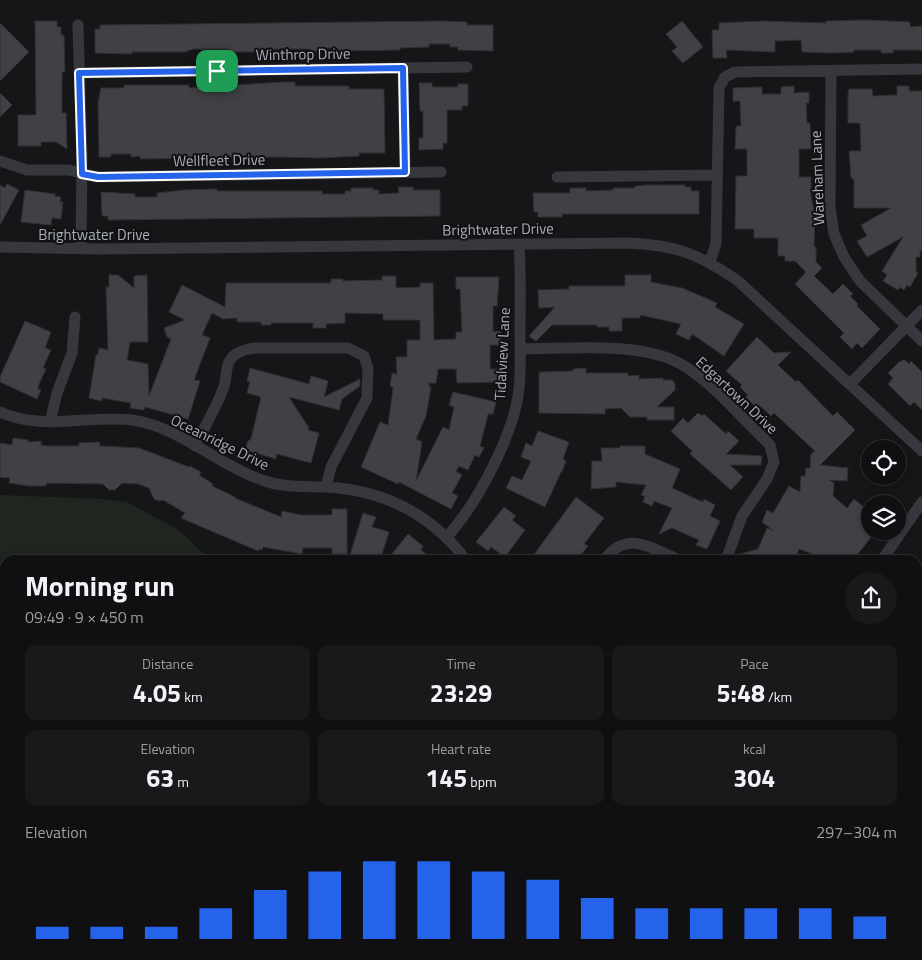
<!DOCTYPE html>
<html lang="en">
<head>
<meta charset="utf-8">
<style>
	:root { --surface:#101012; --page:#19191b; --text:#f1f3f6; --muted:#9c9d9f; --line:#303032; --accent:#2563eb }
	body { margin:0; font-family:"Titillium Web",sans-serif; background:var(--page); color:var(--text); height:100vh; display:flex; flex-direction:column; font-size:19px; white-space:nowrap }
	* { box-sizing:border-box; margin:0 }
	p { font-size:16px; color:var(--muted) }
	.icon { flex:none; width:28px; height:28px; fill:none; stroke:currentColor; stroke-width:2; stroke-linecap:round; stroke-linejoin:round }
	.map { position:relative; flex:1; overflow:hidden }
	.panel { position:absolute; left:0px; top:555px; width:922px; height:405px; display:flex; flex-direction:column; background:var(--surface); border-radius:15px 15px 0 0; box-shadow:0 2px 8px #0003,0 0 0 1px var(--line) }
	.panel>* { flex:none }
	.fabs { position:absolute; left:861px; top:440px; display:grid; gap:10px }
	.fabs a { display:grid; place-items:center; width:45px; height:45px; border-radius:50%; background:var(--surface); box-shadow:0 2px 8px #0003,0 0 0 1px var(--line); font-size:25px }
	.pin { position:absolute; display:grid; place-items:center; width:42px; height:42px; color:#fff; margin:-21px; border-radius:10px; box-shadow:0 2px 8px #0006 }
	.round { display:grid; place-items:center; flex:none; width:52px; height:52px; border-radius:26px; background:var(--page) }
	.head { display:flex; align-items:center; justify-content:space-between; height:85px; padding:0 25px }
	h1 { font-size:28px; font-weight:700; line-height:38px }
	.stats { display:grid; grid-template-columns:repeat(3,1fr); gap:8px; height:85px; padding:5px 25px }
	.stats div { display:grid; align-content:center; border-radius:10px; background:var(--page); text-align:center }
	.stats b { font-size:25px; font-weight:700 }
	.stats small { font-size:14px; font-weight:400 }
	.stats p { font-size:14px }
	.chart { height:140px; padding:10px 25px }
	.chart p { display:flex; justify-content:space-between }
	.chart svg { width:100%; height:90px; margin-top:5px; stroke:var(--accent); stroke-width:6 }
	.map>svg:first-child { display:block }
	.green { fill:#1e261f }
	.building { fill:#404145; stroke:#303034 }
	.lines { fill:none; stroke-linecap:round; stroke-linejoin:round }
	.minor { stroke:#37383d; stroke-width:11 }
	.route-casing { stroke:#fff; stroke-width:10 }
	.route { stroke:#2563eb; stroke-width:6 }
	.labels { text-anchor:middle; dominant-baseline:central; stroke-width:4; stroke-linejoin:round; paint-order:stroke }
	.street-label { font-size:15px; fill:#a8adb8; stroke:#111113 }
</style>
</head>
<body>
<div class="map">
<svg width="922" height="960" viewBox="0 0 922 960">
	<rect width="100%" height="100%" fill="#161618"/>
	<!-- green -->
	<path class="green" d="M0,495L104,499L127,502L179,530L210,560H5V693L0,689Z
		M0,703L5,707V955H481L499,960H0Z
		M918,861H922V960H540L523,955H918Z"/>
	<!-- building -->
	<path class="building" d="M866,20L910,22V27L922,26V50H893V53H881V50H854V52L832,53L802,52L801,40L775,41V52L726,50L727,58H713L712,30H719V23L763,21L826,23V21Z
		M35,21H57V27H61V35H64L65,72H62V113H66L67,149L56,142H41V146H18V115H36Z
		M441,21L467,22V25H493V51L458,50V47H450V44H429V47L400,48V50L338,51V48H319V51H310V49H265V52H229V49H193L185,52H132V54L95,53V29H100V25Z
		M682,21L703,47L683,63L672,51L677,47L666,34Z
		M0,23L29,52L0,81Z
		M282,82H295V86H349V89H384L385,153H359V156L320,158L280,157L140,159V156L131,157V154H111V157H99L98,103L101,88H124V85H189V88Z
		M419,83H432V87H458V84H468V106H462V110H447V143H443V149L419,150V138H423V111H420Z
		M794,86V93L809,92V103H806L807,123H810L811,149H799V177H811V197L815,215L814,247H816V262L822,268L814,276L833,294L843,284L853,294L850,296L858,304L857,306L880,329L862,348L857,343L852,349L840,337L844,333L795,284L806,272L795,261H785V256H778V238H754V229H735L736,176H747V149H735L736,126H741L740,101H733V88L762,87V94H781V87Z
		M897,86H909V91H922V251H920V257H916V272L918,273L910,287L907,285L904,290L900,287L898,290L883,281L887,275L882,271L903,237L867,257L857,241L867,236L861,225L891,208H854V180L851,177L849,151H861L860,123H848V94L849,89H872L873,96L897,95Z
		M0,93L12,105L0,117Z
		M7,184L19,190L0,225V185L5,188Z
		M647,185H685V187H691V191H699V214H562V217H538V212H534L533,193H570V188H586V191L613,190V188H635V186Z
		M398,187H413V190H440V216L108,220V216H102L101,192L135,194V197H157V193L184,190L217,189V191H322V194H345V191H351V188H373V190H379V194L399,193Z
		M25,190L55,194V196L61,197L60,202H63L61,219L52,218L51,225L21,222Z
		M109,275H118L134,288V276L147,275L148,342H130L127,360L148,364L149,396L171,339L167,337L164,328L185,320L169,312L182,285L225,307L226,283H331V279H343V281L382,280V276H396V288L420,287V283H433L434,340L456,339V332H462L460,289H456V277H499L497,306H493V332L501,331V345H490V369H501V382L457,383L456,369H438L436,383H429V386L431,387L426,416L416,439L422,442L416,481L443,427L449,430L454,407L449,405L453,392L496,402L493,414H488L480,446L484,448L479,457L475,455L468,470L459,466L456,471L462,475L452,493L458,496L451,509L399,482L398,484L361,467L380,422L388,425L393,389V387L390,386L392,373L397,374L396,357H407V340H420V320H383V314L345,313V323L326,324V328H313V323H271V325H261V322H237V318L223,319L212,313L202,335L210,338L194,380L200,381L188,419L145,407L144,410L130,408L131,403L102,398L101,401L89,398L96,355L98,354L99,348L108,350L106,287H109Z
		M625,275H651V282L682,288L717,303L715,307L744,324L724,356L692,334L689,340L676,334L681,324L640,315V318H622V331H609V327H597V325H552L536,341L529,336L555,307L539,308L538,290L569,289V286H625Z
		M25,321L51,332L45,348L51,350L43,368L46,369L39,384L38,389L41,390L37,399L0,382V377Z
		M757,337L774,353L791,352L778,365L796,382L798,380L833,416L837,412L855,430L820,465L848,468L847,481L829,480L834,483L833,496L847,508L854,499L870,512V531H876L853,560H817L818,556L799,549L795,560H754L740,554L758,549L767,528L774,531L762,522L767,510L773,513L789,486L800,492L801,476H805L806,468H810L811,454L815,451L774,413L771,416L759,405L756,408L746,397L748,395L740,387L742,385L726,371Z
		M904,359L909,364L911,361L922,372V410L914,402L910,406L888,384L893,378L888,373L900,361L901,362Z
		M250,368L309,384L311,376L328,381L324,397L360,379V386L342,399L339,410L289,397L309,428L308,430L319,433L311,463L277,454L276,459L245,450L248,441L251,439L261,397L247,393L250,382L247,381Z
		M586,368V373H628V376L639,375V379L663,378V380H672L675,384V390L657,407H674V420H647V417H630L621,408L605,409V414L539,413V372L573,371V369Z
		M698,413L702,416L704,414L726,434L728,431L739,441L726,454L762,456L761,465H730L743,477L731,490L690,454L692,451L671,431L683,418L688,423Z
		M538,431L569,442L563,459L566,461L562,472H561L545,507L506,488L512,476L522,480L531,461L521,457L526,443L532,446Z
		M13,438L28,440V442L41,441V445L47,446H79V443L99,442L100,446L139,448L189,467L190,466L201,472L199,475L213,484L212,486L235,497V498L281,517L282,511L301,515H332V509H347V554H332V548H303L302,554L263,547L262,550L259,549L258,551L181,518L185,513L163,500L159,501L154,499L149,488L138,484L122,483L115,490H109L103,484L46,483V486H29L9,483L10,478L0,477V443L12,445Z
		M620,446H645V454L680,469L672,488L703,502L704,499L715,505L710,516L720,521L707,549L696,545L699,540L672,528L659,534L672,508L654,501L652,506L643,502L645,496L641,495L646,485L616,482V487L591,489L592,461H602L601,448H620Z
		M576,497L604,518L584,544L588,546L577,560H530Z
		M504,507L516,516L512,520L525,530L505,557L491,547L488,551L476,542Z
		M363,513L376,517L372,527L389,532L380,560H367L350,555Z
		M408,534L423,546L421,550L433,560H387Z"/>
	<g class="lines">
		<!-- minor -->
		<path class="minor" d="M78,25L82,157L81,249
			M403,68L405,172
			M831,71L830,207L834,234L844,257L860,281L922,341
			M79,73L467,67
			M0,161L27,170H69L96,177L441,172
			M557,177L717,175
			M0,247L98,249L629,243C676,245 699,254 738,281L922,451
			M710,261L716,244L719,88L725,77L735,72L922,69
			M520,349C568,349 646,340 686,367C714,385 738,414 762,437L770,445L774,462L767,479L742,516L726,560
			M850,384L922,310
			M0,412C42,431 87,415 132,420C178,426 218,465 262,480C283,488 304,486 326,487C383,490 431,514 466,560
			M50,422L57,393L72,353L75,317
			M195,446C204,427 216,409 223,389C227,381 225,370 229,362C234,352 245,349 256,348H348L364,356L368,368L367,398L331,467L326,487
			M446,538C477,504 514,435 519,389C521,370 520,351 520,332C520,303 521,273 519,244
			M604,560C627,529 651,548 679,560
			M882,560L922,502
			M918,578H922
			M918,778L922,777"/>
	</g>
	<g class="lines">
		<!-- route casing -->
		<g class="route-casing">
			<path id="route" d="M403,68L405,172L98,177L82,174L79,73Z"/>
		</g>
		<!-- route -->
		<use href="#route" class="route"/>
	</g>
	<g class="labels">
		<!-- street labels -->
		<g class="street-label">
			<text transform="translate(303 54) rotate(-1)">Winthrop Drive</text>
			<text transform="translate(219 160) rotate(-1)">Wellfleet Drive</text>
			<text transform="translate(817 178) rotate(-92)">Wareham Lane</text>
			<text transform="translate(498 229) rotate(-1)">Brightwater Drive</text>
			<text x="94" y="234">Brightwater Drive</text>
			<text transform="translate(502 354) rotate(-87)">Tidalview Lane</text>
			<text transform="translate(737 395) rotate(43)">Edgartown Drive</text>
			<text transform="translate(220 442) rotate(26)">Oceanridge Drive</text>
		</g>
	</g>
</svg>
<div class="fabs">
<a><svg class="icon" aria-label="locate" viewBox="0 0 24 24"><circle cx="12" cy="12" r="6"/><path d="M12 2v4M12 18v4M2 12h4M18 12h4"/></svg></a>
<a><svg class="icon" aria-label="layers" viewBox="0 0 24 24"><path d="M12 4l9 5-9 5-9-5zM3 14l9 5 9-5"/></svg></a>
</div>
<div class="pin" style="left:217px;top:71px;background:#1e9e55"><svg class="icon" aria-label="arrive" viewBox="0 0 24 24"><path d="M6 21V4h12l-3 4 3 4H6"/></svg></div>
<section class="panel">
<div class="head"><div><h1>Morning run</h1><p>09:49 · 9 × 450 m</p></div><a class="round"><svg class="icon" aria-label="share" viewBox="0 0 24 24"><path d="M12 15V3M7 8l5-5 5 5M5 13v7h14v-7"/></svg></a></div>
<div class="stats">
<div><p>Distance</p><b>4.05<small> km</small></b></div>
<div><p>Time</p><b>23:29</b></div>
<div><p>Pace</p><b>5:48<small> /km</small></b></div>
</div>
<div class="stats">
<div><p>Elevation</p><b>63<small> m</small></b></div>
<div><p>Heart rate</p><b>145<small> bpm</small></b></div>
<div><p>kcal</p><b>304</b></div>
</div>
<div class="chart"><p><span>Elevation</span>297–304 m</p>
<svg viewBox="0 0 160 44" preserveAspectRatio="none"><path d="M5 44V38M15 44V38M25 44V38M35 44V29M45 44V20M55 44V11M65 44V6M75 44V6M85 44V11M95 44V15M105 44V24M115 44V29M125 44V29M135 44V29M145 44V29M155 44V33"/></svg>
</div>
</section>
</div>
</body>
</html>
